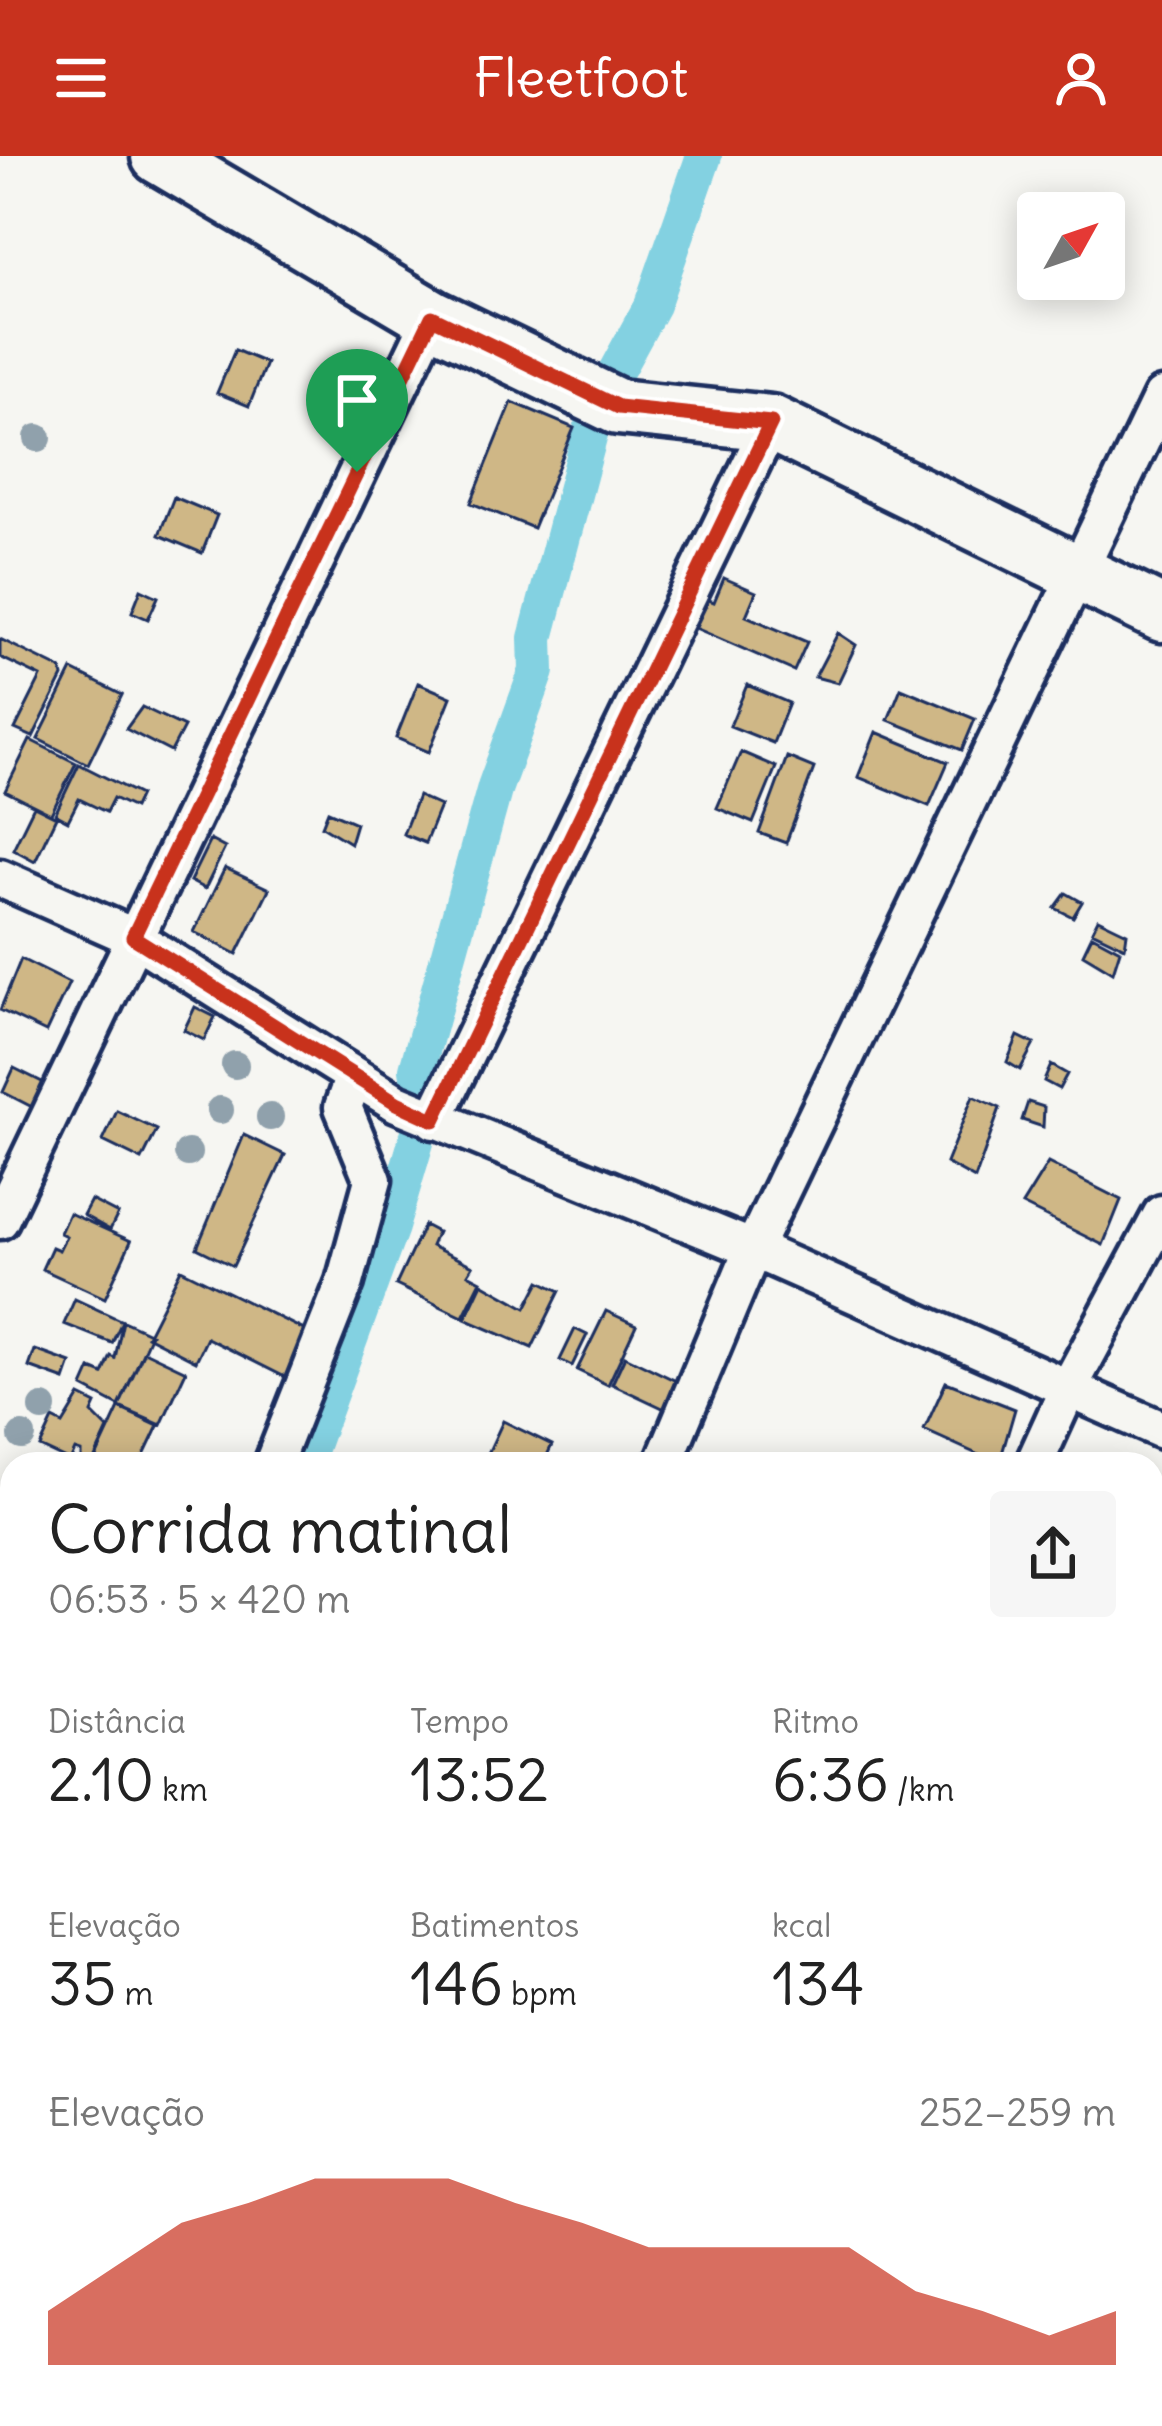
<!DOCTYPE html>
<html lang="pt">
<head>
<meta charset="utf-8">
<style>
	:root { --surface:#fff; --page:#f6f6f6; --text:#222; --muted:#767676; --accent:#c8321e }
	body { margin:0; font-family:Delius,sans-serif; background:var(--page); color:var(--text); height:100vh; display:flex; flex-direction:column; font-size:45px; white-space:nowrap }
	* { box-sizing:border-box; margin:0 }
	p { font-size:39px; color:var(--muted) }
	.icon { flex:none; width:66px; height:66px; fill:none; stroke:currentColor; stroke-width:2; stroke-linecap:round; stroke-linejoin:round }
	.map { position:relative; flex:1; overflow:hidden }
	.details { position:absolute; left:0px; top:1296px; width:1164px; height:975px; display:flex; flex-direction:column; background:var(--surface); border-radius:36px 36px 0 0; box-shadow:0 6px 30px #0003 }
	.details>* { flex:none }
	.needle { width:78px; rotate:50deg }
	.tools { position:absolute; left:1017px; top:36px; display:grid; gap:24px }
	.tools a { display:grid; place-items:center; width:108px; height:108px; border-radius:12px; background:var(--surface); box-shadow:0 6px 30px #0003; font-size:60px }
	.pin { position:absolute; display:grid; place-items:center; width:102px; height:102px; color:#fff; margin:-123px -51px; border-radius:50% 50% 50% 0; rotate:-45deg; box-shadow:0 0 12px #0007 }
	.pin .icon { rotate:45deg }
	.round { display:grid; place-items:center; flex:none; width:126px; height:126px; border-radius:12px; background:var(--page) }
	.summary { display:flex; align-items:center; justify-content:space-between; height:204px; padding:0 48px }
	h1 { font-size:66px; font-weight:600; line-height:90px }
	.figures { display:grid; grid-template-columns:repeat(3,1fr); gap:18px; height:204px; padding:12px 48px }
	.figures div { display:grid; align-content:center }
	.figures b { font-size:60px; font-weight:600 }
	.figures small { font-size:33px; font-weight:400 }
	.figures p { font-size:33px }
	.chart { height:336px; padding:24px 48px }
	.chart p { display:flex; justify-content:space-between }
	.chart svg { width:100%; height:216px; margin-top:12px; fill:var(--accent); opacity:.7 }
	header { display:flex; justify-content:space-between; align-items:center; height:156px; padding:0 48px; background:var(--accent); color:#fff; font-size:54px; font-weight:600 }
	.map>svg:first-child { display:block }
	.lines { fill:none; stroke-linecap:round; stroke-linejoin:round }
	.canal { stroke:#83d1e1; stroke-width:36 }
	.building { fill:#cfb786; stroke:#1b2f5e; stroke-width:3 }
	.street-casing { stroke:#1b2f5e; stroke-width:45 }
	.secondary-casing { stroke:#1b2f5e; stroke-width:63 }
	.path { stroke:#1b2f5e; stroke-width:6; stroke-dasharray:9 9; stroke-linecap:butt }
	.street { stroke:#f6f6f2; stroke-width:36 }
	.secondary { stroke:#f6f6f2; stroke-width:54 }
	.tree { fill:#90a1ac }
	.route-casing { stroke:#fff; stroke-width:24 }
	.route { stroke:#c8321e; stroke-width:15 }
</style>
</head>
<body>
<header><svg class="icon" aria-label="menu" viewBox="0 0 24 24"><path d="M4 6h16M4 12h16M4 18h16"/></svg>Fleetfoot<svg class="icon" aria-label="person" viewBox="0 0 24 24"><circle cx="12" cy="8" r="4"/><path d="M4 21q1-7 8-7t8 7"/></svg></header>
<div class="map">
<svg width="1162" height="2270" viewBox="0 0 1162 2270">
	<rect width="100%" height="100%" fill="#f6f6f2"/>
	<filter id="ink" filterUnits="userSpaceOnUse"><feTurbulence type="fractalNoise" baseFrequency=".00833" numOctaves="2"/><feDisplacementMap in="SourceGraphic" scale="24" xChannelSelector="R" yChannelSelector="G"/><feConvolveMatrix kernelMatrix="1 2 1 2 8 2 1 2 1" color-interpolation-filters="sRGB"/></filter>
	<g filter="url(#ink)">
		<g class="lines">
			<!-- canal -->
			<path class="canal" d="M304,1308L391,1071L424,959L417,913L495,631L537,515L536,482L598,248L652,149L704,0
				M121,2270L126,2259"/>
		</g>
		<!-- building -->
		<path class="building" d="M235,194L266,207L249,250L217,237Z
			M512,246L574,272L533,372L471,347Z
			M174,341L217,359L202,397L159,379Z
			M724,422L756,436L746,460L807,486L794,515L684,467L696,439L714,446Z
			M141,433L158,441L148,463L132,456Z
			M838,477L856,489L838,527L815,521Z
			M0,483L61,513L63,521L33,581L15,573L41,521L0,501Z
			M72,514L122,539L88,608L38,583Z
			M418,527L451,541L429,596L396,582Z
			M747,529L789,547L773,587L730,570Z
			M901,532L975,563L962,594L888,564Z
			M142,551L184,571L171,596L126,573Z
			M876,576L948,606L929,650L858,621Z
			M30,584L76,607L51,658L5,635Z
			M741,596L776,611L753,667L717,652Z
			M787,601L814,612L786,687L759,677Z
			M79,608L140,639L134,652L113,642L106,656L79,643L68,665L55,658Z
			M418,640L440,650L425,687L403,678Z
			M34,650L56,661L35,705L13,693Z
			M328,655L356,667L350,687L322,670Z
			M210,684L225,692L205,733L190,725Z
			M225,712L269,733L237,798L194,776Z
			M1066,737L1082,746L1073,761L1055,752Z
			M1098,763L1127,777L1125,791L1092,775Z
			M1092,779L1120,794L1113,816L1083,798Z
			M21,803L69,827L46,876L0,854Z
			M195,851L215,861L204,884L184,874Z
			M1018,880L1034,888L1020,914L1007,906Z
			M1051,909L1067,918L1059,933L1044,925Z
			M14,912L50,930L38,954L3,936Z
			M973,940L1000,952L975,1023L946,1007Z
			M1028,946L1044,951L1043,971L1022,964Z
			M117,955L157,974L142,1004L103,985Z
			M244,979L285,999L233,1110L197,1092Z
			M1048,1007L1121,1044L1103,1089L1022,1049Z
			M91,1044L118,1058L110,1074L83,1059Z
			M69,1057L131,1085L105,1142L42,1113L52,1091L59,1094L66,1080L60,1077Z
			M424,1069L437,1076L431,1090L473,1110L468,1118L481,1125L463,1161L396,1129Z
			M181,1113L312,1178L289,1223L207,1182L196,1205L147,1180Z
			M540,1125L560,1135L532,1192L465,1163L482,1127L526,1152Z
			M75,1143L122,1165L112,1187L64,1168Z
			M606,1155L636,1169L608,1229L577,1214Z
			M123,1165L151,1178L119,1250L83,1231L91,1213L103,1218L111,1200L115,1202Z
			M575,1173L587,1179L572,1210L560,1204Z
			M35,1194L71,1207L65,1224L29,1211Z
			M144,1195L186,1215L161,1269L119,1251Z
			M625,1200L680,1227L667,1254L612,1228Z
			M946,1226L1015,1253L999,1308L924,1274Z
			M80,1240L96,1248L92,1257L108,1273L92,1308H81V1296L75,1294L70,1305L40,1291L53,1263L63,1268Z
			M119,1252L158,1270L140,1308H93Z
			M503,1265L552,1289L543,1308H483Z
			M12,1334V1370L0,1365Z
			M0,1396L12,1402V1459L0,1454Z
			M12,1478V1528L0,1523V1504Z
			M0,1541L12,1546L0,1580Z
			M0,1716L12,1721V1777L0,1770Z
			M1152,1862L1162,1867V1888L1152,1910Z
			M1,2048L12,2053V2096L6,2109L0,2106Z
			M1162,2163V2200L1152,2224V2187Z
			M12,2178V2210L0,2200Z
			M350,2259H474L469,2270H345Z
			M1009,2259H1051L1046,2270Z
			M1056,2259H1120L1115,2270H1051Z"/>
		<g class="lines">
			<!-- street casing -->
			<g class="street-casing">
				<path id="street" d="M0,722L133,781L397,947L753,1093L1162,1274
					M434,964L771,267
					M0,1064L432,161
					M273,1308L345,1126L373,1024L343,951L354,920
					M663,1308L753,1093L1162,241
					M1034,1308L1069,1231L1162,1058
					M1152,1669L1162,1674
					M0,1909L12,1884
					M1152,2057L1162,2062
					M730,2259L754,2270
					M596,2270L601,2259"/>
			</g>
			<!-- secondary casing -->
			<g class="secondary-casing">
				<path id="secondary" d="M159,0L432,161L618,251L771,267L1162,458"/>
			</g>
			<!-- path -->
			<path class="path" d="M304,2259L307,2262
				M263,2270L268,2259"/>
			<!-- street -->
			<use href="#street" class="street"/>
			<!-- secondary -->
			<use href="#secondary" class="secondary"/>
		</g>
		<!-- trees -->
		<g class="tree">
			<circle cx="38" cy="282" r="14"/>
			<circle cx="235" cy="909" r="14"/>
			<circle cx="220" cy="954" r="14"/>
			<circle cx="270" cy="961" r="14"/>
			<circle cx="188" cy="997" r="14"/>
			<circle cx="43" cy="1252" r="14"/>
			<circle cx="22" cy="1280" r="14"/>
		</g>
	</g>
	<g class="lines" filter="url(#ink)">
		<!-- route casing -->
		<g class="route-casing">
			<path id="route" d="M432,161L618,251L771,267L434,964L397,947L133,781Z"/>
		</g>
		<!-- route -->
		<use href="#route" class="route"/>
	</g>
</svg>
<div class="tools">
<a><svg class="needle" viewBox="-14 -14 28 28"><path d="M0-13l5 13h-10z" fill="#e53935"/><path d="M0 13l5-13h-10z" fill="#767676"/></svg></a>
</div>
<div class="pin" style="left:357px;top:316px;background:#1e9e55"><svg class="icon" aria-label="arrive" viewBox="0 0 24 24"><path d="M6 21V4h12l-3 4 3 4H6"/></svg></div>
<section class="details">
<div class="summary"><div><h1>Corrida matinal</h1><p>06:53 · 5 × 420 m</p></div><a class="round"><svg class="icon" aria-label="share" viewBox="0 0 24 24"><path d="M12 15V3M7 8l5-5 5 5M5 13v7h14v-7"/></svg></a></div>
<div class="figures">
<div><p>Distância</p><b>2.10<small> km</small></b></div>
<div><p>Tempo</p><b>13:52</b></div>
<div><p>Ritmo</p><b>6:36<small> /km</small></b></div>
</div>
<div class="figures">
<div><p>Elevação</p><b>35<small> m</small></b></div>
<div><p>Batimentos</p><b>146<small> bpm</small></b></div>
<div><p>kcal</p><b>134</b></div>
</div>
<div class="chart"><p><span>Elevação</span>252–259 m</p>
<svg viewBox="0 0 160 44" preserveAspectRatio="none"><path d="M0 44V33L10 24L20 15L30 11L40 6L50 6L60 6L70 11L80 15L90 20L100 20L110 20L120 20L130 29L140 33L150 38L160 33V44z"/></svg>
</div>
</section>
</div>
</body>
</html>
